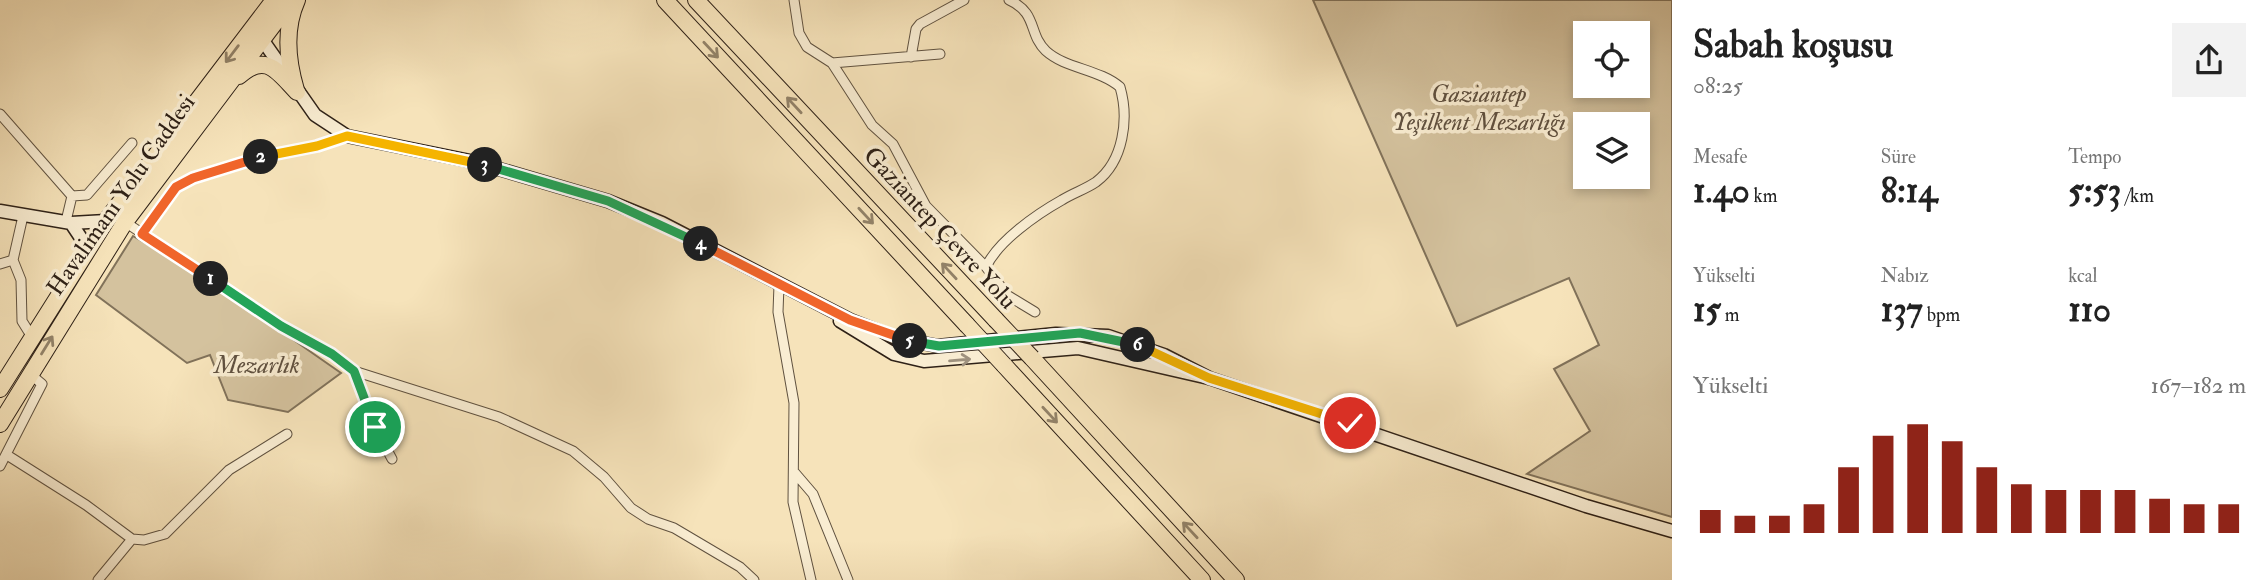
<!DOCTYPE html>
<html lang="tr">
<head>
<meta charset="utf-8">
<style>
	:root { --surface:#fff; --page:#f2f2f2; --text:#222; --muted:#767676; --accent:#8f2418 }
	body { margin:0; font-family:"IM FELL Double Pica",serif; background:var(--page); color:var(--text); height:100vh; display:flex; flex-direction:column; font-size:26px; white-space:nowrap }
	* { box-sizing:border-box; margin:0 }
	p { font-size:23px; color:var(--muted) }
	.icon { flex:none; width:38px; height:38px; fill:none; stroke:currentColor; stroke-width:2; stroke-linecap:round; stroke-linejoin:round }
	.map { position:relative; flex:1; overflow:hidden }
	.sheet { display:flex; flex-direction:column; background:var(--surface); width:595px }
	.sheet>* { flex:none }
	.fabs { position:absolute; left:1573px; top:21px; display:grid; gap:14px }
	.fabs a { display:grid; place-items:center; width:77px; height:77px; border-radius:0px; background:var(--surface); box-shadow:0 4px 10px #0003; font-size:35px }
	.pin { position:absolute; display:grid; place-items:center; width:60px; height:60px; color:#fff; margin:-30px; border:4px solid #fff; border-radius:50%; box-shadow:0 2px 7px #0007 }
	.km { position:absolute; width:35px; height:35px; margin:-18px; border-radius:50%; background:#222; color:#fff; font-size:19px; line-height:35px; text-align:center }
	.round { display:grid; place-items:center; flex:none; width:74px; height:74px; border-radius:0px; background:var(--page) }
	.headline { display:flex; align-items:center; justify-content:space-between; height:119px; padding:0 21px }
	h1 { font-size:38px; font-weight:800; line-height:52px }
	.stats { display:grid; grid-template-columns:repeat(3,1fr); gap:10px; height:119px; padding:7px 21px }
	.stats div { display:grid; align-content:center }
	.stats b { font-size:35px; font-weight:800 }
	.stats small { font-size:19px; font-weight:400 }
	.stats p { font-size:19px }
	.chart { height:196px; padding:14px 21px }
	.chart p { display:flex; justify-content:space-between }
	.chart svg { width:100%; height:126px; margin-top:7px; stroke:var(--accent); stroke-width:6 }
	main { display:flex; flex:1; min-height:0 }
	.map>svg:first-child { display:block }
	.green { fill:#d4c29e; stroke:#81725a; stroke-width:2; fill-rule:evenodd }
	.lines { fill:none; stroke-linecap:round; stroke-linejoin:round }
	.street-casing { stroke:#605240; stroke-width:11 }
	.secondary-casing { stroke:#2e2117; stroke-width:15 }
	.highway-casing { stroke:#2e2117; stroke-width:18 }
	.street { stroke:#f9edd2; stroke-width:9 }
	.secondary { stroke:#f9edd2; stroke-width:12 }
	.highway { stroke:#f6e3ba; stroke-width:16 }
	.highway-bridge-casing { stroke:#2e2117; stroke-width:18; stroke-linecap:butt }
	.highway-bridge { stroke:#f6e3ba; stroke-width:16 }
	.oneway { stroke:#928268 }
	.oneway2 { stroke:#9e917e }
	.split-1-casing { stroke:#fff; stroke-width:14 }
	.split-2-casing { stroke:#fff; stroke-width:14 }
	.split-3-casing { stroke:#fff; stroke-width:14 }
	.split-4-casing { stroke:#fff; stroke-width:14 }
	.split-5-casing { stroke:#fff; stroke-width:14 }
	.split-6-casing { stroke:#fff; stroke-width:14 }
	.split-7-casing { stroke:#fff; stroke-width:14 }
	.split-1 { stroke:#22a559; stroke-width:9 }
	.split-2 { stroke:#f0652b; stroke-width:9 }
	.split-3 { stroke:#f5b400; stroke-width:9 }
	.split-4 { stroke:#22a559; stroke-width:9 }
	.split-5 { stroke:#f0652b; stroke-width:9 }
	.split-6 { stroke:#22a559; stroke-width:9 }
	.split-7 { stroke:#f5b400; stroke-width:9 }
	.labels { text-anchor:middle; dominant-baseline:central; stroke-width:7; stroke-linejoin:round; paint-order:stroke }
	.park-label { font-size:24px; font-style:italic; fill:#605140; stroke:#f9edd2 }
	.street-label { font-size:24px; fill:#2e2117; stroke:#f9edd2 }
</style>
</head>
<body>
<main>
<div class="map">
<svg width="1672" height="580" viewBox="0 0 1672 580">
	<rect width="100%" height="100%" fill="#f6e3ba"/>
	<filter id="stains"><feTurbulence type="fractalNoise" baseFrequency=".00286" numOctaves="4"/><feColorMatrix values="0 0 0 0 .2 0 0 0 0 .09 0 0 0 0 .02 0 0 0 .5 -.17"/></filter>
	<radialGradient id="worn" r=".72"><stop offset=".6" stop-color="#630" stop-opacity="0"/><stop offset="1" stop-color="#630" stop-opacity=".3"/></radialGradient>
	<!-- green -->
	<path class="green" d="M1313,0H1672V517L1527,474L1590,431L1554,369L1599,345L1569,278L1457,326ZM1586,33H1638V86H1586ZM1586,124H1638V177H1586Z
		M133,236L199,274L341,373L288,412L228,400L210,355L187,363L96,295Z"/>
	<g class="lines">
		<!-- street casing -->
		<g class="street-casing">
			<path id="street" d="M794,0L799,33L807,47L832,63L872,125L893,144L926,206L986,267L1007,295L1035,312
				M911,57L916,29L920,24L964,0
				M832,63L940,54
				M0,114L72,196L66,221
				M72,196L87,195L132,143
				M23,216L13,260L21,280L22,321L32,337
				M125,222L281,326L332,353L354,371L499,417L573,451L604,477L631,508L648,519L674,528L740,567L754,580
				M142,234L176,187L193,178L257,158L317,146L347,136
				M0,264L13,260
				M986,267C998,241 1037,214 1062,200C1073,193 1086,189 1096,182C1124,161 1129,118 1120,87C1099,69 1066,69 1046,51C1028,34 1038,13 1009,0
				M779,285L778,312L794,403L793,502L811,580
				M354,371L375,427L392,459
				M7,455L86,505L132,539L144,540L165,534L229,470L287,434
				M0,466L42,384L30,374
				M795,473L813,494L848,580
				M98,580L132,539"/>
		</g>
		<!-- secondary casing -->
		<g class="secondary-casing">
			<path id="secondary" d="M259,35L315,115L347,136L475,162L608,201L662,223L850,320L896,338L938,346L1056,334L1108,336L1164,355L1209,378
				M0,211L71,223L106,221
				M71,223L89,250
				M840,321L894,354L924,361L1078,348L1209,378L1586,506L1672,531"/>
		</g>
		<!-- highway casing -->
		<g class="highway-casing">
			<path id="highway" d="M665,0L967,325
				M696,0L996,320
				M239,76C266,52 277,71 297,92
				M296,90C287,60 284,29 297,0
				M1032,358L1236,580
				M1004,365L1202,580
				M0,389L106,221L274,0
				M0,424L125,222L292,0"/>
		</g>
		<!-- street -->
		<use href="#street" class="street"/>
		<!-- secondary -->
		<use href="#secondary" class="secondary"/>
		<!-- highway -->
		<use href="#highway" class="highway"/>
		<!-- highway-bridge casing -->
		<g class="highway-bridge-casing">
			<path id="highway-bridge" d="M996,320L1032,358
				M967,325L1004,365"/>
		</g>
		<!-- highway-bridge -->
		<use href="#highway-bridge" class="highway-bridge"/>
	</g>
	<!-- one-way arrows -->
	<defs><path id="oneway-shaft" d="M-6 0H5M1.5-3L5.5 0L1.5 3" fill="none" stroke-width="1.6" stroke-linecap="round" stroke-linejoin="round" transform="scale(1.75)"/></defs>
	<g class="oneway">
		<use href="#oneway-shaft" transform="translate(711 50) rotate(47)"/>
		<use href="#oneway-shaft" transform="translate(232 54) rotate(127)"/>
		<use href="#oneway-shaft" transform="translate(794 105) rotate(-133)"/>
		<use href="#oneway-shaft" transform="translate(866 216) rotate(47)"/>
		<use href="#oneway-shaft" transform="translate(949 271) rotate(-133)"/>
		<use href="#oneway-shaft" transform="translate(47 345) rotate(-58)"/>
		<use href="#oneway-shaft" transform="translate(1050 415) rotate(47)"/>
		<use href="#oneway-shaft" transform="translate(1190 530) rotate(-133)"/>
	</g>
	<use class="oneway2" href="#oneway-shaft" transform="translate(960 360) rotate(-5)"/>
	<g class="lines">
		<!-- split-1 casing -->
		<g class="split-1-casing">
			<path id="split-1" d="M211,279L281,326L332,354L354,371L375,427"/>
		</g>
		<!-- split-2 casing -->
		<g class="split-2-casing">
			<path id="split-2" d="M211,279L142,234L176,187L193,178L261,157"/>
		</g>
		<!-- split-3 casing -->
		<g class="split-3-casing">
			<path id="split-3" d="M261,157L317,146L347,136L485,165"/>
		</g>
		<!-- split-4 casing -->
		<g class="split-4-casing">
			<path id="split-4" d="M485,165L608,201L701,244"/>
		</g>
		<!-- split-5 casing -->
		<g class="split-5-casing">
			<path id="split-5" d="M701,244L850,320L910,341"/>
		</g>
		<!-- split-6 casing -->
		<g class="split-6-casing">
			<path id="split-6" d="M910,341L939,346L1080,333L1138,345"/>
		</g>
		<!-- split-7 casing -->
		<g class="split-7-casing">
			<path id="split-7" d="M1138,345L1209,378L1350,423"/>
		</g>
		<!-- split-1 -->
		<use href="#split-1" class="split-1"/>
		<!-- split-2 -->
		<use href="#split-2" class="split-2"/>
		<!-- split-3 -->
		<use href="#split-3" class="split-3"/>
		<!-- split-4 -->
		<use href="#split-4" class="split-4"/>
		<!-- split-5 -->
		<use href="#split-5" class="split-5"/>
		<!-- split-6 -->
		<use href="#split-6" class="split-6"/>
		<!-- split-7 -->
		<use href="#split-7" class="split-7"/>
	</g>
	<g class="labels">
		<!-- park labels -->
		<g class="park-label">
			<text x="1479" y="94">Gaziantep<tspan x="1479" dy="28">Yeşilkent Mezarlığı</tspan></text>
			<text x="257" y="365">Mezarlık</text>
		</g>
		<!-- street labels -->
		<g class="street-label">
			<text transform="translate(121 195) rotate(-55)">Havalimanı Yolu Caddesi</text>
			<text transform="translate(940 228) rotate(47)">Gaziantep Çevre Yolu</text>
		</g>
	</g>
	<rect width="100%" height="100%" filter="url(#stains)"/>
	<rect width="100%" height="100%" fill="url(#worn)"/>
</svg>
<div class="fabs">
<a><svg class="icon" aria-label="locate" viewBox="0 0 24 24"><circle cx="12" cy="12" r="6"/><path d="M12 2v4M12 18v4M2 12h4M18 12h4"/></svg></a>
<a><svg class="icon" aria-label="layers" viewBox="0 0 24 24"><path d="M12 4l9 5-9 5-9-5zM3 14l9 5 9-5"/></svg></a>
</div>
<div class="pin" style="left:375px;top:427px;background:#1e9e55"><svg class="icon" aria-label="arrive" viewBox="0 0 24 24"><path d="M6 21V4h12l-3 4 3 4H6"/></svg></div>
<div class="pin" style="left:1350px;top:423px;background:#d93025"><svg class="icon" aria-label="check" viewBox="0 0 24 24"><path d="M5 12l5 5 9-10"/></svg></div>
<b class="km" style="left:211px;top:279px">1</b>
<b class="km" style="left:261px;top:157px">2</b>
<b class="km" style="left:485px;top:165px">3</b>
<b class="km" style="left:701px;top:244px">4</b>
<b class="km" style="left:910px;top:341px">5</b>
<b class="km" style="left:1138px;top:345px">6</b>
</div>
<section class="sheet">
<div class="headline"><div><h1>Sabah koşusu</h1><p>08:25</p></div><a class="round"><svg class="icon" aria-label="share" viewBox="0 0 24 24"><path d="M12 15V3M7 8l5-5 5 5M5 13v7h14v-7"/></svg></a></div>
<div class="stats">
<div><p>Mesafe</p><b>1.40<small> km</small></b></div>
<div><p>Süre</p><b>8:14</b></div>
<div><p>Tempo</p><b>5:53<small> /km</small></b></div>
</div>
<div class="stats">
<div><p>Yükselti</p><b>15<small> m</small></b></div>
<div><p>Nabız</p><b>137<small> bpm</small></b></div>
<div><p>kcal</p><b>110</b></div>
</div>
<div class="chart"><p><span>Yükselti</span>167–182 m</p>
<svg viewBox="0 0 160 44" preserveAspectRatio="none"><path d="M5 44V36M15 44V38M25 44V38M35 44V34M45 44V21M55 44V10M65 44V6M75 44V12M85 44V21M95 44V27M105 44V29M115 44V29M125 44V29M135 44V32M145 44V34M155 44V34"/></svg>
</div>
</section>
</main>
</body>
</html>
